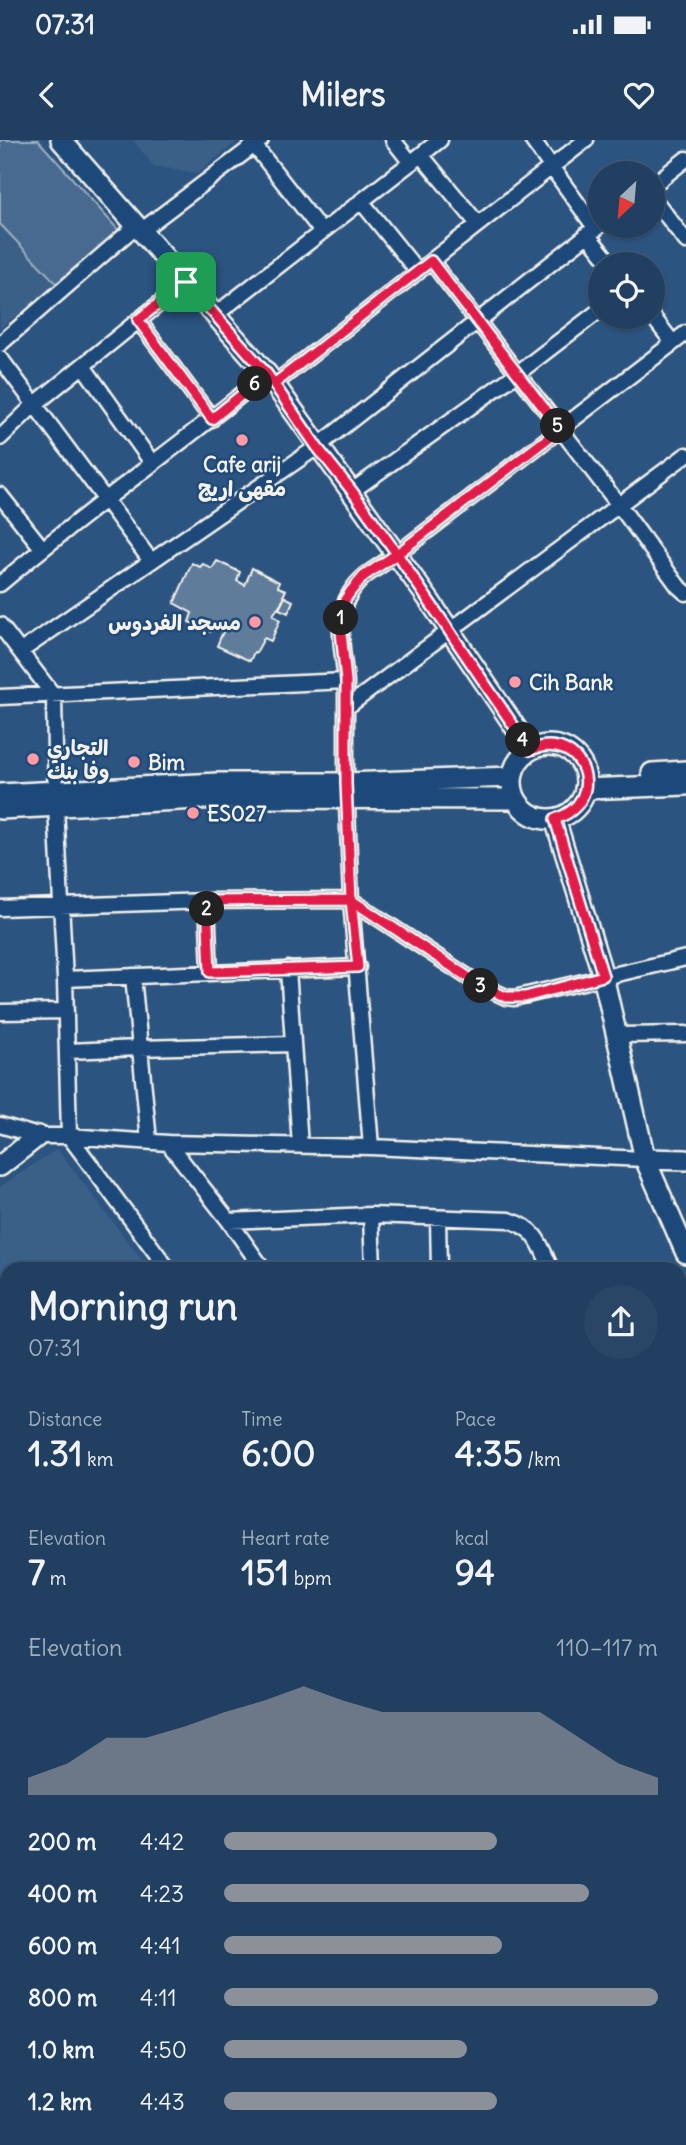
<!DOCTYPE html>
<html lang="en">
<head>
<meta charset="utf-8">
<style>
	:root { --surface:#213f61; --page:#294667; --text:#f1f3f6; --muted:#a2afbd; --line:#3e5876; --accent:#8c9099 }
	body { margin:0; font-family:Delius,"Playpen Sans Arabic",sans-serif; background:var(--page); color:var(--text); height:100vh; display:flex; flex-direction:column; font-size:26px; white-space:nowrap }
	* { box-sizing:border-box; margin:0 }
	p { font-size:23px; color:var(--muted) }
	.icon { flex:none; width:38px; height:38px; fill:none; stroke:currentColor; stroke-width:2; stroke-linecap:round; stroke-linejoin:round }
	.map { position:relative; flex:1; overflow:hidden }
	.side { position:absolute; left:0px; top:1122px; width:686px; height:884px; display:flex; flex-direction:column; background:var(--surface); border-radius:21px 21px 0 0; box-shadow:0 2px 5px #0004,0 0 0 2px var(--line) }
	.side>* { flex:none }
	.needle { width:46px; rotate:206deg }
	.controls { position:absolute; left:588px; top:21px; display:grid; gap:14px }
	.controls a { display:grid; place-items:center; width:77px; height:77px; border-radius:50%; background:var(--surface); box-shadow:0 2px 5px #0004,0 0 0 2px var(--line); font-size:35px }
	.pin { position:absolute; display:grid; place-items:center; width:60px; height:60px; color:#fff; margin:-30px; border-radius:14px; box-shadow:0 4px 10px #0006 }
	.km { position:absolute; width:35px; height:35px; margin:-18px; border-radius:50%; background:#222; color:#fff; font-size:19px; line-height:35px; text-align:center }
	.round { display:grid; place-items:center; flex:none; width:74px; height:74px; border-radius:37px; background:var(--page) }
	.headline { display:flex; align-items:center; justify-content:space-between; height:119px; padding:0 28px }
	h1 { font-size:38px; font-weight:700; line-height:52px }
	.stats { display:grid; grid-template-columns:repeat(3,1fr); gap:10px; height:119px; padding:7px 28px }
	.stats div { display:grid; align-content:center }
	.stats b { font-size:35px; font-weight:700 }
	.stats small { font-size:19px; font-weight:400 }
	.stats p { font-size:19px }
	.chart { height:196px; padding:14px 28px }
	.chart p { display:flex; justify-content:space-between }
	.chart svg { width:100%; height:126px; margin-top:7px; fill:var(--accent); opacity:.7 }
	ul { padding:0 28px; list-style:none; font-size:23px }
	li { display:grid; grid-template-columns:112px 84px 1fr; align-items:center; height:52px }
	li i { height:18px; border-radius:9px; background:var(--accent) }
	.status { display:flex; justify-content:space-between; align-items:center; height:49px; padding:0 35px; background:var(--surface); direction:ltr }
	.status svg { height:19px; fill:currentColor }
	header { display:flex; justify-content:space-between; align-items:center; height:91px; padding:0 28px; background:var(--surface); font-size:32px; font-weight:700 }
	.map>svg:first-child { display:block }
	.built { fill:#3b6088 }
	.green { fill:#496b90; stroke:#9eaebc; stroke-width:2 }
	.building { fill:#5e7b9a; stroke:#f4f1e8; stroke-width:2 }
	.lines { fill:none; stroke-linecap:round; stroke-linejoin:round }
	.minor-casing { stroke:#f4f1e8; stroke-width:19 }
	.tertiary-casing { stroke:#f4f1e8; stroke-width:24 }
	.minor { stroke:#1f4a7a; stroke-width:14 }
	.tertiary { stroke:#1f4a7a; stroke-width:19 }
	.route-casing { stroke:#fff; stroke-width:14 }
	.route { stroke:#e11d48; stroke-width:9 }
	.poi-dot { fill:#ff9aa2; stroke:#1f4a7a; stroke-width:2.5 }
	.labels { text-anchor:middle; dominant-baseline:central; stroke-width:5; stroke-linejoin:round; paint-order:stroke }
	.poi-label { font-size:21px; font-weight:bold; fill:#f4f1e8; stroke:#1f4a7a; text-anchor:start }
</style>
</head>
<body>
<div class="status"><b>07:31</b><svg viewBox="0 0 49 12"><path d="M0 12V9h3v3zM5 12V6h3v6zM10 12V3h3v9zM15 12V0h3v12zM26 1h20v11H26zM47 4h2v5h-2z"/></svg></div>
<header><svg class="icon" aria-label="back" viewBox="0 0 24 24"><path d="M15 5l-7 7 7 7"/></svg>Milers<svg class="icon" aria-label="heart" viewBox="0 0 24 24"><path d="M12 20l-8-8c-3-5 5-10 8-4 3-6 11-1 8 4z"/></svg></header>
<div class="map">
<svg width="686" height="2005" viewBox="0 0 686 2005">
	<rect width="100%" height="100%" fill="#2c5481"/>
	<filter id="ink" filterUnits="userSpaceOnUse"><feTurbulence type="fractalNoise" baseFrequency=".0143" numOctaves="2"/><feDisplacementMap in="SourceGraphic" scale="14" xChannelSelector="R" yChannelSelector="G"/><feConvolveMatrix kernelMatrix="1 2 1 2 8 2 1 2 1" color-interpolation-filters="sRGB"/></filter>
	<g filter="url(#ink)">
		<!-- built -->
		<path class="built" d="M133,0H239L197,33L154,26Z
			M0,84L57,144L0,188Z
			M57,1009L149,1129H7V1342L0,1332V1047Z"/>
		<!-- green -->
		<path class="green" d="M0,0H38L121,93L57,144L0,84Z"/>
		<!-- building -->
		<path class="building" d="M217,421L240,432L237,441L245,445L252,428L279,442L278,447L286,450L283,456L285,457L273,475L280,480L271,501L264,498L256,513L254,512L250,521L217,506L224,489L215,485L211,492L189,482L192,473L174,463L192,423L200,427L203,424L212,429Z
			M285,457L293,461L288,473L279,469Z"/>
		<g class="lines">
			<!-- minor casing -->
			<g class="minor-casing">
				<path id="minor" d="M393,0L411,23
					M532,0L596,89
					M254,5L322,92
					M421,15L478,84
					M653,45L686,19
					M653,58L686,101
					M361,61L418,132
					M142,90L261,0
					M587,94L611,124
					M431,121L619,365L678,446L686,453
					M215,175L440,0
					M653,177L673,203L686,193
					M138,180L212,279
					M0,204L137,85
					M0,218L151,421
					M83,226L153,324
					M274,244L586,0
					M0,298L34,265L186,142
					M352,351L518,233L600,170
					M0,355L42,408
					M0,444C86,371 179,306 267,234
					M0,485L54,556L56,667L65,839L69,996L168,1129
					M21,511L317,307L600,85
					M346,541C342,501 330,465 366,435C376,428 387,421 397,414L673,203
					M0,557L346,541V643L351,760L371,1007
					M347,567L686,315
					M207,761L210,832
					M0,768L207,761L351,760L480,845L506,857L514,858L686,818
					M288,829L300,1006
					M133,836L149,1001
					M65,839L358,827
					M0,872L66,871
					M618,895L686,894
					M68,911L139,908L292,904
					M0,985L38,996H69L168,1003L371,1007L645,1019
					M168,1003L229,1081L371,1075L373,1129
					M371,1075L509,1080C537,1089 540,1104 551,1129
					M438,1078L439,1129
					M229,1081L263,1129
					M679,1196L686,1194
					M679,1296L686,1312
					M679,1357L686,1358
					M679,1594L686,1596
					M679,1738L686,1715
					M0,1927L7,1930
					M679,1944L686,1964
					M7,1972L3,1986L7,1987
					M71,1998V2005
					M196,1998V2005
					M258,1998V2005
					M357,1998L361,2005
					M503,1998L505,2005
					M565,1998L568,2005
					M321,2005L322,1998
					M620,2005L641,1998"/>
			</g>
			<!-- tertiary casing -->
			<g class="tertiary-casing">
				<path id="tertiary" d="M61,0L267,234L429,460L530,609
					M512 642a37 37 0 1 1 74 0a37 37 0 1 1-74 0Z
					M652,633L686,631
					M585,649L686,645
					M0,654L218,643H346L511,637
					M0,669L219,658L516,659
					M555,679L603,836L645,1019L686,1113
					M645,1019L686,1020
					M0,1026L38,996
					M0,1368L7,1378
					M679,1516L686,1517
					M0,1637L7,1632
					M679,1744L686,1746
					M420,1998L425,2005
					M679,1998L686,1972
					M129,2005L130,1998"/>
			</g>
			<!-- minor -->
			<use href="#minor" class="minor"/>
			<!-- tertiary -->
			<use href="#tertiary" class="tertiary"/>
		</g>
	</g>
	<g class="lines" filter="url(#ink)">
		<!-- route casing -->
		<g class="route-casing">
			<path id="route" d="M186,142L267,234L317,307L352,351L397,414L364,436L351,451L345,460L340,482L346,541V643L351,760L207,761L210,832L358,827L351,760L480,845L506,857H525L603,836L555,679C610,661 584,589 530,610L397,414L560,289L431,121L274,244L267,234L212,279L138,180L186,142"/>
		</g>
		<!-- route -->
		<use href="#route" class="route"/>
	</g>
	<!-- markers -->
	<g class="poi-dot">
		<circle cx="242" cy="300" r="7"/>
		<circle cx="255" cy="482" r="7"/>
		<circle cx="515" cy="542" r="7"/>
		<circle cx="33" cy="619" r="7"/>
		<circle cx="134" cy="622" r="7"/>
		<circle cx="193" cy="673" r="7"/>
	</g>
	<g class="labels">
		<!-- poi labels -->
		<g class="poi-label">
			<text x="242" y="324" text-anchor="middle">Cafe arij<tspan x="242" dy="24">مقهى اريج</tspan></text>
			<text x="241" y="482" text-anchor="end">مسجد الفردوس</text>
			<text x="529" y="542">Cih Bank</text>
			<text x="47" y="607">التجاري<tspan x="47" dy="24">وفا بنك</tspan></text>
			<text x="148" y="622">Bim</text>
			<text x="207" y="673">ES027</text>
		</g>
	</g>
</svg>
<div class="controls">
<a><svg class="needle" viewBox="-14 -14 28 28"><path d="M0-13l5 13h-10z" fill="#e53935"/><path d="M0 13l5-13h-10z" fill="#a2afbd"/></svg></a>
<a><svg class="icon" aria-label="locate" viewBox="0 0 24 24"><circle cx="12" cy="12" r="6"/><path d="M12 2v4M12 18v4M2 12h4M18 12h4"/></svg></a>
</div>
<div class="pin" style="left:186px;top:142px;background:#1e9e55"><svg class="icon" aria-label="arrive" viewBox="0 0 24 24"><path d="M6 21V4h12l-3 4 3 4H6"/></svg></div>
<b class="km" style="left:341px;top:478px">1</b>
<b class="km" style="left:207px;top:769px">2</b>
<b class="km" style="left:481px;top:846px">3</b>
<b class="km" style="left:523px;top:600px">4</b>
<b class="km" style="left:558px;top:286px">5</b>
<b class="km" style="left:255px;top:244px">6</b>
<section class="side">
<div class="headline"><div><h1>Morning run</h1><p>07:31</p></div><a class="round"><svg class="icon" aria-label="share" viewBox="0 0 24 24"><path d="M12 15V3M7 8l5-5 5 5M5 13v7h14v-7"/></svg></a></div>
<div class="stats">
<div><p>Distance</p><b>1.31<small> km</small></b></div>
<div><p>Time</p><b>6:00</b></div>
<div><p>Pace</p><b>4:35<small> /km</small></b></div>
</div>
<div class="stats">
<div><p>Elevation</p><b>7<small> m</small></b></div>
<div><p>Heart rate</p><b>151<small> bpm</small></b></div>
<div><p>kcal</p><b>94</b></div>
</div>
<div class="chart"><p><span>Elevation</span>110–117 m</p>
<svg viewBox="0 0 160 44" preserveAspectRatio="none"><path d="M0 44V38L10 33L20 24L30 24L40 20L50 15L60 11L70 6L80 11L90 15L100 15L110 15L120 15L130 15L140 24L150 33L160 38V44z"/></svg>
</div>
<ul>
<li><b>200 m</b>4:42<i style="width:63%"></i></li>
<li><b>400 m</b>4:23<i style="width:84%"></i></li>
<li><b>600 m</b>4:41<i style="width:64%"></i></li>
<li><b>800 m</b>4:11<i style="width:100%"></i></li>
<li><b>1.0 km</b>4:50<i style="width:56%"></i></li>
<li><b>1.2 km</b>4:43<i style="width:63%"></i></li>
</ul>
</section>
</div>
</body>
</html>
